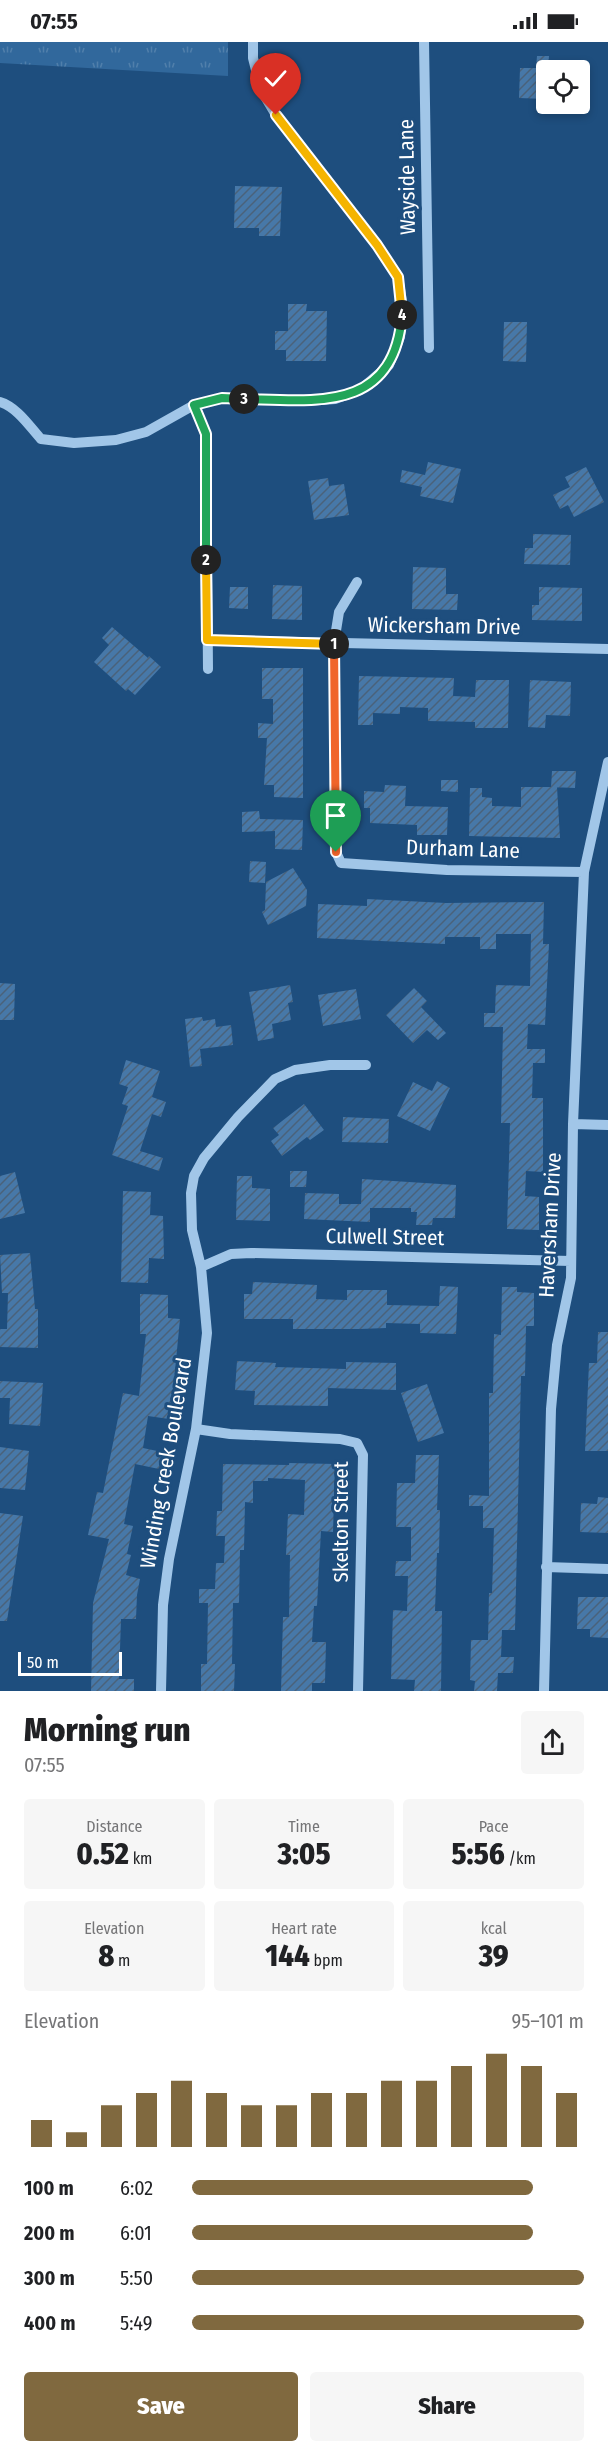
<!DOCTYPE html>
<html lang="en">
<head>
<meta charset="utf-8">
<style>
	:root { --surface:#fff; --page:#f6f6f6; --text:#202124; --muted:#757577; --accent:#80693f }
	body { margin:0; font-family:"Fira Sans Condensed",sans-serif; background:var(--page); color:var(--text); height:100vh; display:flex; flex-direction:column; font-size:22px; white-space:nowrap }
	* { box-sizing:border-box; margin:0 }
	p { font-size:20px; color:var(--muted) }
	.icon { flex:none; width:33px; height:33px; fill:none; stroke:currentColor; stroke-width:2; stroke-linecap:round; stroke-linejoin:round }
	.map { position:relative; height:1649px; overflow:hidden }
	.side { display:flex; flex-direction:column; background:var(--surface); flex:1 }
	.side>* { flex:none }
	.tools { position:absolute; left:536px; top:18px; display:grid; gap:12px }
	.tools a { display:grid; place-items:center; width:54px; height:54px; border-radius:6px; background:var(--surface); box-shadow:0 3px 9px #0003; font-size:30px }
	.scale { position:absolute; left:18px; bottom:15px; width:104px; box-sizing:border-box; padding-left:6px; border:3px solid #fff; border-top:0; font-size:16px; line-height:21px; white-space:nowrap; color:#fff; -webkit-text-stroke:4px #1e4e7e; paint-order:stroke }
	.pin { position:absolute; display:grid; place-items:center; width:51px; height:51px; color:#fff; margin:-62px -26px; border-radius:50% 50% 50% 0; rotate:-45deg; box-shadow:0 0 6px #0007 }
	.pin .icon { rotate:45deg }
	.km { position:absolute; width:30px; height:30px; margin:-15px; border-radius:50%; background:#222; color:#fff; font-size:16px; line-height:30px; text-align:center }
	.round { display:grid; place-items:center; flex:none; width:63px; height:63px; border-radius:6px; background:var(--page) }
	.head { display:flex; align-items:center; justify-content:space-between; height:102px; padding:0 24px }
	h1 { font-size:33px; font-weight:800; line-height:45px }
	.metrics { display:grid; grid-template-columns:repeat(3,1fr); gap:9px; height:102px; padding:6px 24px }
	.metrics div { display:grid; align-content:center; border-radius:6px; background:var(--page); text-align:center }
	.metrics b { font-size:30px; font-weight:800 }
	.metrics small { font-size:16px; font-weight:400 }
	.metrics p { font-size:16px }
	.chart { height:168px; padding:12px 24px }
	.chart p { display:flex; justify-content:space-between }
	.chart svg { width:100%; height:108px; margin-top:6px; stroke:var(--accent); stroke-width:6 }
	.button { display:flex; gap:12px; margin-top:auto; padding:12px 24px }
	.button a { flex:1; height:69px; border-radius:6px; background:var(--accent); color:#fff; font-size:24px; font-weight:800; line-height:69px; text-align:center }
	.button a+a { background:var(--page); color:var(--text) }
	ul { padding:0 24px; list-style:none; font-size:20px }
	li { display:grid; grid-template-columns:96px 72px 1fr; align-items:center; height:45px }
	li i { height:15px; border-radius:8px; background:var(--accent) }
	.status { display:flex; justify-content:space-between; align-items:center; height:42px; padding:0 30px; background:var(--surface); direction:ltr }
	.status svg { height:16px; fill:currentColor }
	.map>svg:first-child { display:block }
	.grass { fill:url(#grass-tufts) }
	.building { fill:url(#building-hatch) }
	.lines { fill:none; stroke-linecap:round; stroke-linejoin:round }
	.minor { stroke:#a1c6e8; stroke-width:10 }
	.split-1-casing { stroke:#fff; stroke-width:12 }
	.split-2-casing { stroke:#fff; stroke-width:12 }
	.split-3-casing { stroke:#fff; stroke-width:12 }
	.split-4-casing { stroke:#fff; stroke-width:12 }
	.split-5-casing { stroke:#fff; stroke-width:12 }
	.split-1 { stroke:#f0652b; stroke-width:8 }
	.split-2 { stroke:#f5b400; stroke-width:8 }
	.split-3 { stroke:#22a559; stroke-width:8 }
	.split-4 { stroke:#22a559; stroke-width:8 }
	.split-5 { stroke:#f5b400; stroke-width:8 }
	.labels { text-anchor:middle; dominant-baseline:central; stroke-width:6; stroke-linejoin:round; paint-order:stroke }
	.street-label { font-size:21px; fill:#fff; stroke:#1e4e7e }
</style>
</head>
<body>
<div class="status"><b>07:55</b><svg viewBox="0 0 49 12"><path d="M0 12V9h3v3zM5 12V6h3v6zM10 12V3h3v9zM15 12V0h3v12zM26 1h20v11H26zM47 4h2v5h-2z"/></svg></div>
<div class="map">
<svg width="608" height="1649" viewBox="0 0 608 1649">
	<defs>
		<pattern id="grass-tufts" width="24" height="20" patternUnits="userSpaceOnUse" patternTransform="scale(1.5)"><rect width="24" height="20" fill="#31689c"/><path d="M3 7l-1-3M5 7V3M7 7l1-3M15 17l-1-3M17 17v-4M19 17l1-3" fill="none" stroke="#507fab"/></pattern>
		<pattern id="building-hatch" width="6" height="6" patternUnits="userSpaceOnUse" patternTransform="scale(1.5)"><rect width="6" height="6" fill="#4778a8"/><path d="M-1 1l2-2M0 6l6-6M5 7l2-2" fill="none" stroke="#4a627a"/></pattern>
	</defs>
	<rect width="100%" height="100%" fill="#1e4e7e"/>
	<!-- grass -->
	<path class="grass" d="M0,0H228V34L0,21Z"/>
	<!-- building -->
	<path class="building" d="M537,14H549L548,28H546V57L519,56L520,26H536Z
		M235,144L282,145L280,194H259V186H234Z
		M288,262H307L306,269H327L326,319H286V308H275V289H288Z
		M504,280H527L526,320L503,319Z
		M428,420L461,427L453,461L420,454L422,445L400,440L402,428L425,433Z
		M586,425L604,460L574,475L568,463L560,467L553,453L570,445L565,435Z
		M328,436L329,444L344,442L349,473L314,478L308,439Z
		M533,492L571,493L570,523L524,522L525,506H533Z
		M413,525L446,526V552H458L457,568L412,567Z
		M273,543L302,544V578L272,577Z
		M230,545H248V567L229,566Z
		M539,545L582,546V579L532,578V563H539Z
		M112,585L148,616L149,614L161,625L135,653L128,647L126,649L94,620L109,603L102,596Z
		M262,626H303V756L274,755V743H264L267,696H258V681L273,682V657H262Z
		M359,634L454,636L453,654L475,655L476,638H509L508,686H475V680L428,679V666L400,665V672L373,671V683H358Z
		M530,638L571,640L570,674L546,673L545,686L528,685Z
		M552,729H576L575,746L551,745Z
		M441,738H458V750L441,749Z
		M385,743L406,744L405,764L448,765L447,793H417V783L370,781V766H364V749L384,750Z
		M521,745H557L560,796L469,794L470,746H482V755L492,756V764L521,765Z
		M259,769L260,777L303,778L302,808L275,807V789L242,790V770Z
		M250,819L266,820L265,841L249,840Z
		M293,826L307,848L306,864L268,883L262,870L265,868L266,840Z
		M367,857L446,861L544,860L543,902H549L545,983L528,982L527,1007H545V1021H533L532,1056H543V1130L526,1129L525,1154L539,1155V1188L507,1187L510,1081H501L503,985H484V971H495L496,943L530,944L531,892H496V907H480V895H445V902L317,896L318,862L367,864Z
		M0,941L15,942L14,978H0Z
		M290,943L293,960L288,961L291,978L272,982L274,996L258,999L249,950Z
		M414,946L427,959L421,965L446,991L438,998L427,988L413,1001L386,973Z
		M356,947L361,977L323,984L318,953Z
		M202,975L203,979L215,977L216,985L231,983L233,1003L200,1007L202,1024L190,1025L185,977Z
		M126,1018L160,1029L152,1055L166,1060L161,1075L152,1072L140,1109L163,1116L159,1129L112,1113L128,1064L122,1062L128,1045L119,1042Z
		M437,1039L450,1046L430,1089L397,1074L413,1040L432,1049Z
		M304,1062L324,1088L310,1098L307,1095L282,1114L271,1099L279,1093L273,1086Z
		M343,1075L389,1077L388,1101L342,1100Z
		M290,1129H307L306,1145H290Z
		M15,1130L25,1171L0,1177V1134Z
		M237,1134H252V1146L270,1147V1179L236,1178Z
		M362,1137L456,1143L455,1176H433L432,1183H416L417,1170H411V1166H370V1180L304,1177L305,1151L339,1152V1162H361Z
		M123,1149L151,1150L150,1173L163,1174L164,1217L149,1216L148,1241L121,1240Z
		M30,1211L35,1267H38V1306L0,1305V1287H7L8,1251H2L0,1213Z
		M253,1240L317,1243L316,1257L347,1258V1248H387V1263L439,1264L440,1244L458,1245L456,1292L420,1291V1282L386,1281V1286L360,1287H293V1277H244V1252H252Z
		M502,1245H517V1250L534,1251V1284H526L525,1334H521L515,1588H502L501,1615H514L513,1631H498L497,1649H474L475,1639L470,1638L471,1598H488L489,1551H492L494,1486H483V1464H469V1453L489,1454V1351H493L494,1292L501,1293Z
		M140,1252L168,1253V1276L180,1277L173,1349L169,1377L148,1374L143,1406L162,1410L159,1427L135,1422L124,1482L133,1484L127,1512L131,1513L126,1533L140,1537L137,1553L136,1577H121L119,1637H134V1649H91L93,1561L109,1497L88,1493L97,1450L103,1451L123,1351L139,1354L146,1292H140Z
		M598,1290H608V1409H585L589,1321H597Z
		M237,1319L276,1321L275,1325L346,1327V1320L396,1321V1348L328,1346V1364L254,1363L255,1349L235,1348Z
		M0,1339L43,1341L40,1384L9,1382L10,1356H0Z
		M427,1342L444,1391L418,1400L401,1351Z
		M0,1405L29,1409L25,1448L0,1446Z
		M416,1413H439L437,1468H440L439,1511H437L435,1569H442L441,1649H414L415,1638L391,1637L393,1568L407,1569L408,1534H395L396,1519H411V1485H396L397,1441H415Z
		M289,1421L335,1422L333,1490L321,1489L317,1564H314L312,1600H326L325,1641H312V1649H281L283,1575H289L290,1513H286L288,1472L304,1473L305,1438L268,1436V1439H253V1461L245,1460L244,1508H240L239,1561H233L232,1622H235L234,1649H201V1622H207L208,1561H199V1547H215L216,1521H224L225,1494H216L217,1469H222L223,1422L289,1423Z
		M598,1455L608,1456V1491L580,1490L581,1461L597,1462Z
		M0,1471L23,1474L7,1579H0Z
		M578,1555H608V1596L590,1595V1587H577Z"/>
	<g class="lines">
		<!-- minor -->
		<path class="minor" d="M424,0L429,306
			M0,360C17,365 30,385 41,397L74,401L116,398L146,390L194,363L222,356L307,359L335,357L360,348L389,323L400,295L403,265L398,235L377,203L276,73L261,48L253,16V0
			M194,363L206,392L208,627
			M357,540L339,570L334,601L336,810L341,821L447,828L584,830
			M207,598L608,607
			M573,1082L608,1083
			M201,1225L231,1212L251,1211L571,1219
			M196,1387L230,1392L340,1397L357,1401L363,1413L358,1649
			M546,1525L608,1527
			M161,1649L163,1563L169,1517L196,1387L207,1291L201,1225L192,1188L191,1151L194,1134L204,1116L238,1075L275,1037L295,1028L330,1023H366
			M544,1649L551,1367L557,1303L571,1236L573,1082L584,830L608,720"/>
	</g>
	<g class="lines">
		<!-- split-1 casing -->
		<g class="split-1-casing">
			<path id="split-1" d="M334,602L336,810"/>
		</g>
		<!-- split-2 casing -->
		<g class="split-2-casing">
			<path id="split-2" d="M206,518L207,598L334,602"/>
		</g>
		<!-- split-3 casing -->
		<g class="split-3-casing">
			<path id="split-3" d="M206,518V392L194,363L222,356L244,357"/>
		</g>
		<!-- split-4 casing -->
		<g class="split-4-casing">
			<path id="split-4" d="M244,357C318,359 394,370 402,273"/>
		</g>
		<!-- split-5 casing -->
		<g class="split-5-casing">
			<path id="split-5" d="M276,73L377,203L398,235L402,273"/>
		</g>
		<!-- split-1 -->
		<use href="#split-1" class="split-1"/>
		<!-- split-2 -->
		<use href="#split-2" class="split-2"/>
		<!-- split-3 -->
		<use href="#split-3" class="split-3"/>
		<!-- split-4 -->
		<use href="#split-4" class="split-4"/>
		<!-- split-5 -->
		<use href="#split-5" class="split-5"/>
	</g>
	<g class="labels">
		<!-- street labels -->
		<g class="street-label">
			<text transform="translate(407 135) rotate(-91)">Wayside Lane</text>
			<text transform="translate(444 584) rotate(1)">Wickersham Drive</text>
			<text transform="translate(463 807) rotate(2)">Durham Lane</text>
			<text transform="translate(550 1183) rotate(-87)">Haversham Drive</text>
			<text transform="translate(385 1195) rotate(1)">Culwell Street</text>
			<text transform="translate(166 1421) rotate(-80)">Winding Creek Boulevard</text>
			<text transform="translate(341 1480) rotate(-90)">Skelton Street</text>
		</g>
	</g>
</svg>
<div class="tools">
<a><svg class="icon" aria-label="locate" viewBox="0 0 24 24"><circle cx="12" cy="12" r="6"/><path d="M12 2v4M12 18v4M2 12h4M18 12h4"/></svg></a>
</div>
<div class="scale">50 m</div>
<div class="pin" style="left:336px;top:810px;background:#1e9e55"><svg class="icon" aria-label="arrive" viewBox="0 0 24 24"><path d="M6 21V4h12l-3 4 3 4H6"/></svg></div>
<div class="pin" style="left:276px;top:73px;background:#d93025"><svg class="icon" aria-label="check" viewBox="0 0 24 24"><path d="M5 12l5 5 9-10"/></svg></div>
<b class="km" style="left:334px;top:602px">1</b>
<b class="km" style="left:206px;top:518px">2</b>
<b class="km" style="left:244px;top:357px">3</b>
<b class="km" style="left:402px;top:273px">4</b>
</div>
<section class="side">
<div class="head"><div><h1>Morning run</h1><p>07:55</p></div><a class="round"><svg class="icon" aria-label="share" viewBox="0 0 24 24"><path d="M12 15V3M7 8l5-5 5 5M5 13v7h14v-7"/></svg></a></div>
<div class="metrics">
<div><p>Distance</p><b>0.52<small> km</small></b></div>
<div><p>Time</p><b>3:05</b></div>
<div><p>Pace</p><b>5:56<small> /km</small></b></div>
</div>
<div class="metrics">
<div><p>Elevation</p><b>8<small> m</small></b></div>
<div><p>Heart rate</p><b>144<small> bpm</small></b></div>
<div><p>kcal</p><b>39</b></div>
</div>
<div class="chart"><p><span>Elevation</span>95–101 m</p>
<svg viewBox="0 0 160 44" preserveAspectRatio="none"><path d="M5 44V33M15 44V38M25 44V27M35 44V22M45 44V17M55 44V22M65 44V27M75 44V27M85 44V22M95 44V22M105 44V17M115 44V17M125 44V11M135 44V6M145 44V11M155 44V22"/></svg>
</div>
<ul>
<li><b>100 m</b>6:02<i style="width:87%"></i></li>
<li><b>200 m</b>6:01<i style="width:87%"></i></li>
<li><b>300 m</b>5:50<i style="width:100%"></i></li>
<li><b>400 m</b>5:49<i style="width:100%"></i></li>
</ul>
<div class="button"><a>Save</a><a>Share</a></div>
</section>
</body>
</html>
